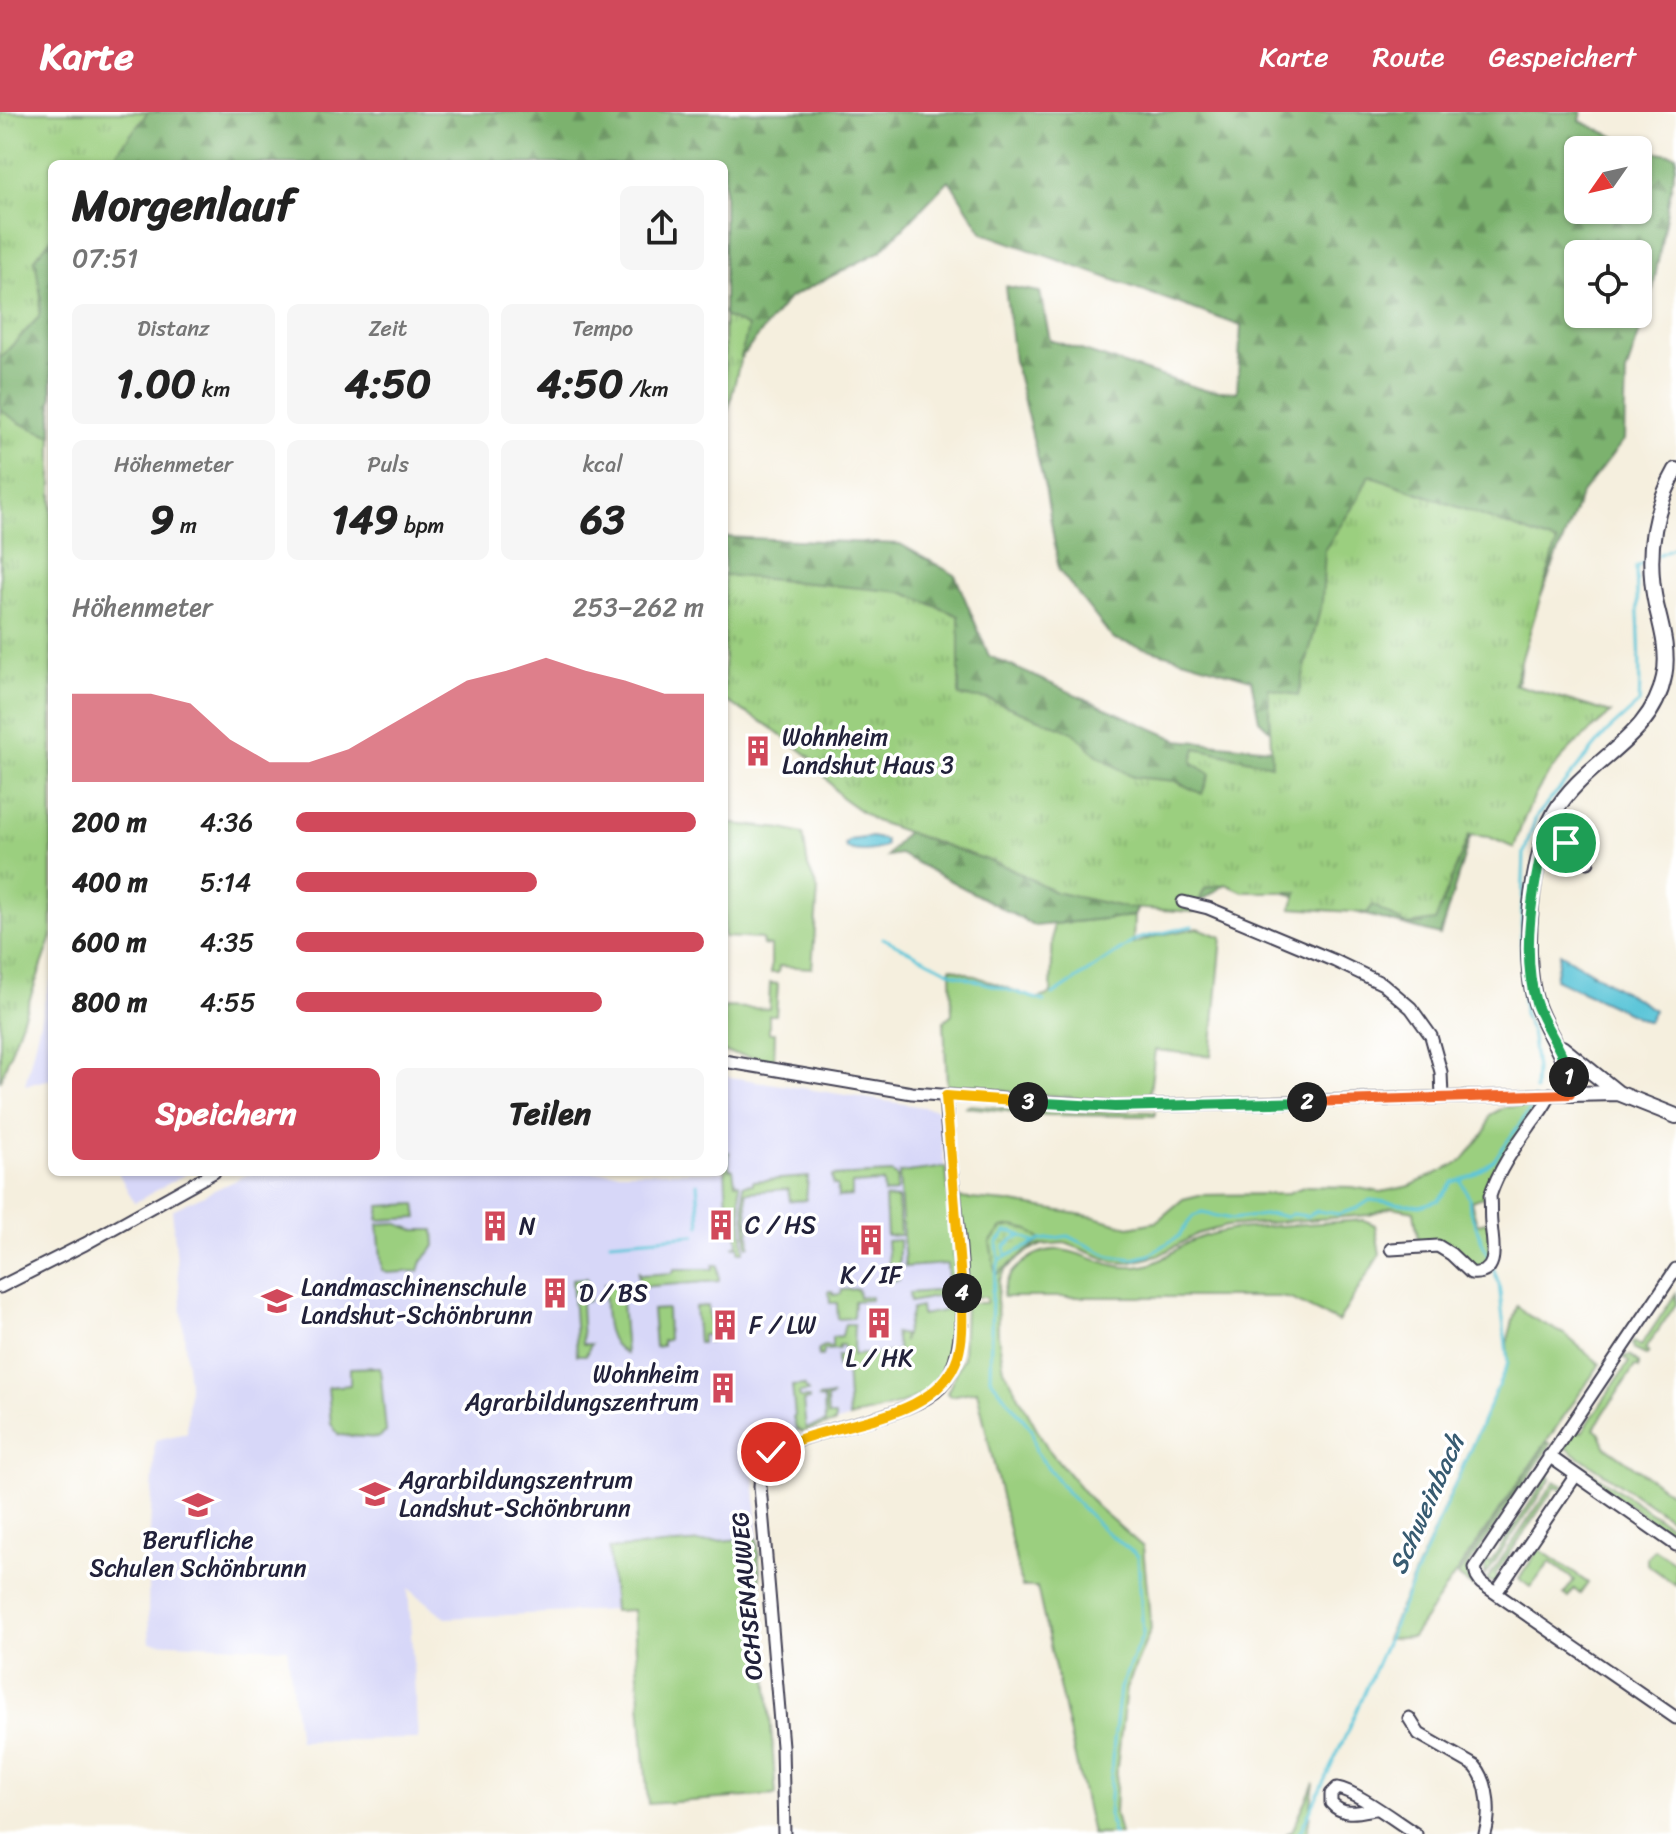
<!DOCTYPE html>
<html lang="de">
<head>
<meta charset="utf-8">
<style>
	:root { --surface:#fff; --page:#f6f6f6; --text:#222; --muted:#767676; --accent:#d1495b }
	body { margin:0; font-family:Sriracha,sans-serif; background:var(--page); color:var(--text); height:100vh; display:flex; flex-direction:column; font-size:30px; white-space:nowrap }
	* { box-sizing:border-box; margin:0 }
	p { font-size:26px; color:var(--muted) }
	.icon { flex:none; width:44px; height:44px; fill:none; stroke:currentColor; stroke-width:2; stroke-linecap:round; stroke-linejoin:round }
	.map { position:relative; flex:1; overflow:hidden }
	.panel { position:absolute; left:48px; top:48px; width:680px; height:1016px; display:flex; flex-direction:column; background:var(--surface); border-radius:12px; box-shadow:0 2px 6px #0004 }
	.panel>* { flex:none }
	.needle { width:52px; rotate:236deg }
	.buttons { position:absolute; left:1564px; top:24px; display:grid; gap:16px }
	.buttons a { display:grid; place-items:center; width:88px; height:88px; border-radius:12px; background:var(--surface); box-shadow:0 2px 6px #0004; font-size:40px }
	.pin { position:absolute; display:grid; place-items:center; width:68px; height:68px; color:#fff; margin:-34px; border:4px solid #fff; border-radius:50%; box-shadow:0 2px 8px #0007 }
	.km { position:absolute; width:40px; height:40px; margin:-20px; border-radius:50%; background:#222; color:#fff; font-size:22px; line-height:40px; text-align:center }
	.round { display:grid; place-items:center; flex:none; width:84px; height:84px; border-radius:12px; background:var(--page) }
	.head { display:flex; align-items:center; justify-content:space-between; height:136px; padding:0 24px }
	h1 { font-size:44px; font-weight:700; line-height:60px }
	.figures { display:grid; grid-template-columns:repeat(3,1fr); gap:12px; height:136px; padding:8px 24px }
	.figures div { display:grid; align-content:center; border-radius:12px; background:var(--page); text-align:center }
	.figures b { font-size:40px; font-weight:700 }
	.figures small { font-size:22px; font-weight:400 }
	.figures p { font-size:22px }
	.chart { height:224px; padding:16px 24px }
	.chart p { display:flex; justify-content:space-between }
	.chart svg { width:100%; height:144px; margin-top:8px; fill:var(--accent); opacity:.7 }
	.action { display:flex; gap:16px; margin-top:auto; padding:16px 24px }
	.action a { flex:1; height:92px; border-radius:12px; background:var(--accent); color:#fff; font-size:32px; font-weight:700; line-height:92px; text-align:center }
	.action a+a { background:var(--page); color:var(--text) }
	ul { padding:0 24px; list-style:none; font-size:26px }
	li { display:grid; grid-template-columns:128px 96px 1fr; align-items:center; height:60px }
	li i { height:20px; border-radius:10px; background:var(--accent) }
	header { display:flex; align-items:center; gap:48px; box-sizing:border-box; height:112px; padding:0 40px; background:var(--accent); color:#fff }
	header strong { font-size:38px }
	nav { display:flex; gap:44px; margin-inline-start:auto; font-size:28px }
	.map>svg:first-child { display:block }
	.built { fill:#d7d7f8 }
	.green { fill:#9bcf7f; stroke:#5e785d; stroke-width:2 }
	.forest { fill:url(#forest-firs); stroke:#4f6a54; stroke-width:2; fill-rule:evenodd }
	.wetland { fill:url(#wetland-marsh); stroke:#5e785d; stroke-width:2 }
	.park { fill:url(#park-tufts); stroke:#5e785d; stroke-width:2 }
	.water { fill:url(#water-ripples); stroke:#40748a; stroke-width:2 }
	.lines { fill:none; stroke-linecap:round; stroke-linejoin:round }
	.stream { stroke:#5dc6d9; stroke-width:3 }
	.minor-casing { stroke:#424153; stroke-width:15 }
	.major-casing { stroke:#424153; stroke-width:18 }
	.minor { stroke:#fff; stroke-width:11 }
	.major { stroke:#fff; stroke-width:14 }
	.split-1-casing { stroke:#fff; stroke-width:16 }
	.split-2-casing { stroke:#fff; stroke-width:16 }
	.split-3-casing { stroke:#fff; stroke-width:16 }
	.split-4-casing { stroke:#fff; stroke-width:16 }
	.split-5-casing { stroke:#fff; stroke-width:16 }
	.split-1 { stroke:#22a559; stroke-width:10 }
	.split-2 { stroke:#f0652b; stroke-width:10 }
	.split-3 { stroke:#22a559; stroke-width:10 }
	.split-4 { stroke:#f5b400; stroke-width:10 }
	.split-5 { stroke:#f5b400; stroke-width:10 }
	.labels { text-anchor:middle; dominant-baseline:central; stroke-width:7; stroke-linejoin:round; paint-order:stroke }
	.poi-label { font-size:24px; fill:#22223b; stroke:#fff; text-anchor:start }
	.street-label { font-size:24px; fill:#22223b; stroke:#fff }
	.water-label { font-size:26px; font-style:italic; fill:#375b72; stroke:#fff }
</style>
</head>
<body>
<header>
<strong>Karte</strong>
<nav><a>Karte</a><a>Route</a><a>Gespeichert</a></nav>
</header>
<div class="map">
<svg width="1676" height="1722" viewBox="0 0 1676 1722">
	<defs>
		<pattern id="forest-firs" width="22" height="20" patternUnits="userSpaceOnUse" patternTransform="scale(2)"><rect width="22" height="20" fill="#7cb26e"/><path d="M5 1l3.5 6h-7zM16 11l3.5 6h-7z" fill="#65905c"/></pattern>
		<pattern id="wetland-marsh" width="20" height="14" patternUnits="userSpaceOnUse" patternTransform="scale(2)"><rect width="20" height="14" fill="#9bcf7f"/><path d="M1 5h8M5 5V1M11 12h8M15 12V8" fill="none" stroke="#85b16f"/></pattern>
		<pattern id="park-tufts" width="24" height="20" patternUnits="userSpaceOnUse" patternTransform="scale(2)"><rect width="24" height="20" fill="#9bcf7f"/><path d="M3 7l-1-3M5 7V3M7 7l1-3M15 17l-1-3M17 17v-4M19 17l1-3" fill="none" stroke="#85b16f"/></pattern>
		<pattern id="water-ripples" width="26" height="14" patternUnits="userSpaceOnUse" patternTransform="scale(2)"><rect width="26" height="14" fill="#5dc6d9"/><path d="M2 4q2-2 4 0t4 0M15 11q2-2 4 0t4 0" fill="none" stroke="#4ca0b1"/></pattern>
	</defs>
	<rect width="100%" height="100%" fill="#fff"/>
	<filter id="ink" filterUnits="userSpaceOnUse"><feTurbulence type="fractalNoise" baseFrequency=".0125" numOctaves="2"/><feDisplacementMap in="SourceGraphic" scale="16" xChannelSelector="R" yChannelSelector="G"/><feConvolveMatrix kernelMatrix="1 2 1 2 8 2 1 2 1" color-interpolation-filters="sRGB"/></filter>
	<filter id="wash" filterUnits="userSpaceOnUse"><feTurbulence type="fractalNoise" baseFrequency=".006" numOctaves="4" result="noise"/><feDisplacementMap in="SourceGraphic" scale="32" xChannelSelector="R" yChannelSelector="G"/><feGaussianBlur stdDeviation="1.8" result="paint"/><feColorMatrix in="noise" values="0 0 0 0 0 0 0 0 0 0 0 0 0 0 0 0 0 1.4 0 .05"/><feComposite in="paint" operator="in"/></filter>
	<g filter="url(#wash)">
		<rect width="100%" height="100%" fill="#f5efde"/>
		<!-- built -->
		<path class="built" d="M52,866V967L25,973L47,880Z
			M724,964L936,997L938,1000L953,1122L957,1197L909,1288L835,1311V1305H828L827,1287H824L825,1311L805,1316L764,1336L754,1361L776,1683L648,1692L633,1497L446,1506L408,1476L418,1627L299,1629L287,1536L150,1530L148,1501L149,1437L155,1328L187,1321L189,1273L172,1098L253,1060H724Z
			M118,1060H189L134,1091Z"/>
		<!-- green -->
		<path class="green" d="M724,711L783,717L803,722L808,755L818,778L812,856L779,854L778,861H771V834L763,833L762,827L724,825Z
			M1134,804L1133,832L1160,823L1198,816L1222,825L1211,944L1155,938L1149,988L1090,987L947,973L944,909L952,902L951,855L1036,887L1051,882L1053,812Z
			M770,871L778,872L776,903H769V921H775L774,949L724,940V895L769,897Z
			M971,993L1039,999L1155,1000V1004L1048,1003L964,995Z
			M1538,994L1487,1084L1471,1089L1477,1112L1491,1109L1494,1145L1478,1162L1451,1142L1419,1134L1414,1099L1392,1095L1370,1103L1227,1114L1197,1122L1158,1144L1128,1151L1114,1150L1065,1131L1042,1133L1028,1139L1006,1157L999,1168L997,1185L998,1223L1004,1257L1048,1337L1095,1393L1143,1435L1151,1517L1126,1577L1117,1655L1115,1702L1120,1722H1092L1037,1475H1022L977,1279L950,1284L947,1281L963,1246L965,1195L971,1191H986V1185H968L965,1182L959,1086L1007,1090L1095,1105L1129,1115L1156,1110L1183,1087L1199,1083L1285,1082L1306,1074L1352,1075L1381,1080L1410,1074L1461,1050L1486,1019L1490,1003L1505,995Z
			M724,1040H729V1057H733L735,1071H739L744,1140H739V1135H733L738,1133L735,1093H727Z
			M946,1055L953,1122L955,1181L910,1190L909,1181L949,1178L947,1152L905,1155L899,1061Z
			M892,1061L897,1065L896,1080L884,1082L883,1070L852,1072V1084L838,1085L837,1073H833L832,1064Z
			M808,1065L806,1088L790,1089L788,1077L746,1080L750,1134H747L743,1073L753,1072V1069Z
			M885,1086L898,1087L900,1123L887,1124Z
			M416,1092L418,1106L378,1108L380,1094Z
			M1364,1108L1375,1113L1380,1142L1338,1210L1291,1187L1279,1185H1003C1003,1173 1010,1161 1020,1153C1065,1114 1094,1163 1143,1154C1159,1151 1169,1142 1182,1134C1198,1124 1217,1121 1235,1117Z
			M395,1111L415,1118H434L435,1134L422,1149L419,1159L387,1161L382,1158L378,1112Z
			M899,1128V1168L890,1169L887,1129Z
			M713,1153H718L719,1169L639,1175L638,1159L640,1163L673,1161L674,1157H713Z
			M587,1166L589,1189L581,1190L583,1232H591L586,1243H577L572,1167Z
			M627,1170L628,1176L621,1177L626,1242C601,1229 606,1197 604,1172Z
			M858,1177L859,1185L871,1184V1188L854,1189L853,1206L838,1207L837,1191H830L829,1179H833V1183L841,1182L842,1178Z
			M1676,1181V1192L1645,1238L1649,1241L1646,1243L1635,1238L1632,1232L1634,1230L1641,1234Z
			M949,1191L955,1192C959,1206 955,1223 952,1236C938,1292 896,1292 849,1306L846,1254L837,1255V1244H846L843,1233H839V1237L824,1238L823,1244H819L818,1239L823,1234L832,1235V1225L842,1224L845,1212H854L853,1243L898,1240L895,1221L904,1223L903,1230L912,1197L920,1195L921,1203L949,1198Z
			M708,1194L711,1230H708L707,1223H702V1231H698L695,1195Z
			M1517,1194L1529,1204L1564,1222L1600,1252L1412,1525L1386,1527L1508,1251L1507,1231Z
			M667,1197L668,1228L662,1229V1234L655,1235L652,1198Z
			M1630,1243L1639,1251V1256L1635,1254L1594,1316L1599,1320L1605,1334L1676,1385V1410L1562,1333L1574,1316L1582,1320L1629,1250L1623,1245Z
			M380,1255L386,1320L378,1326L339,1323L331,1312L328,1275L350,1273V1256Z
			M804,1273L808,1280L799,1281L800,1286H809V1288L803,1289L806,1316L825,1311L824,1287L817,1286L833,1284L827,1287L828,1304H835V1311L802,1320L796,1317L793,1305L795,1304L792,1274Z
			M1548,1330L1551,1332L1467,1455V1465L1477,1474L1473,1475L1457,1464Z
			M1566,1342L1676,1418V1425L1567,1351Z
			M1544,1361L1551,1366L1485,1464V1448L1490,1451L1542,1373L1537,1369Z
			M1555,1369L1564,1374L1562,1377L1556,1374L1495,1463L1500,1467L1495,1471L1487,1468Z
			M757,1426L776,1683L648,1692L633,1498L614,1499L609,1437Z
			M1539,1437L1588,1471L1580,1482L1574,1477L1568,1485L1564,1482L1574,1468L1550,1450L1531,1475L1519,1467Z
			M1654,1437L1676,1452V1473L1647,1452V1446Z
			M1314,1671L1307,1722H1286L1292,1719Z"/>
		<!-- forest -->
		<path class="forest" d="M0,0H1582L1580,9L1641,37L1676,43V48L1651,188L1626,261L1624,328L1582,381L1524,527L1519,565L1440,823L1233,767L1200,790L1144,783L1134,804L1035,814L900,742L887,744L918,705L724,561V425L900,432L955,463L989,544L1178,628L1292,639L1259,608L1251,567L1113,527L1059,458L1046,380L1014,249L1005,174L1040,180L1050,228L1204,278L1237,280L1241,214L983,121L949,68L881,139L789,186L739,248L724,294V52H52V532L0,511ZM1578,38H1638V98H1578ZM1578,142H1638V202H1578Z"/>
		<!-- wetland -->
		<path class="wetland" d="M1013,1114L1029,1118L1041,1128L996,1163L990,1130L1002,1116Z"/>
		<!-- park -->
		<path class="park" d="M0,0H148L108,52H52V125L35,147L41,185L39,205L0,246Z
			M724,204L748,215L724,316Z
			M0,298L22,312L52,324V825L0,970Z
			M1369,363L1557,431L1514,572L1611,601C1558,646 1535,667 1514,736L1489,725L1469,723L1435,809L1407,813L1373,793L1367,801L1291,796L1298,780H1243L1226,772L1205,776L1194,800L1128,796L1055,780L1010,756L875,709L841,685L810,645L769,614L724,588V463L902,480L959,504V584L988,587L1073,620L1096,642L1132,665L1175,669L1202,682L1210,662L1192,650L1196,636L1272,653L1268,576L1298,584L1322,490L1325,437L1358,387Z"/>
		<!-- water -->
		<path class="water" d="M872,725L885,728L886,733C877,740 859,740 847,737L845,733L850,728Z
			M1560,841L1654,898L1648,910L1555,867Z"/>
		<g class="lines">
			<!-- stream -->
			<path class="stream" d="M1658,443L1676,434
				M883,826L955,862L1044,889
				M1053,883L1137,827L1192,814
				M1535,979L1536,957L1531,918L1524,902L1522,866L1521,821L1524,741L1536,705L1607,620L1639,591C1642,545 1637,501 1636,455L1648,449
				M1461,1068L1469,1086L1470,1099L1489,1147
				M697,1071L700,1113
				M610,1130L695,1123
				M1006,1145L1005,1134L1015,1126L1023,1124L1034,1130
				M999,1147L997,1131L1006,1120H1013L1023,1124
				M1113,1722L1109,1703L1112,1647L1120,1576L1143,1522L1138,1444L1105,1419L1069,1383L1036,1340L1032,1318L990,1266L992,1179L999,1148L1041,1128L1068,1124L1110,1144L1133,1147L1149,1143L1179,1124L1193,1104L1202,1101L1232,1107L1273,1102L1286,1105L1292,1102L1307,1104L1317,1099L1339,1102L1358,1096L1370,1088L1420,1094L1439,1088L1453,1070L1474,1063L1494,1048L1534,992V986
				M1299,1722L1344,1627L1508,1251L1499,1172L1492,1153"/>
		</g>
	</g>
	<g filter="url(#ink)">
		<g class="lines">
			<!-- minor casing -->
			<g class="minor-casing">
				<path id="minor" d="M1546,719L1566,731L1588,750
					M1183,790L1208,796L1335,849L1383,872L1411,896L1431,924L1441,960L1442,985
					M724,949L912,981L1115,995L1570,982
					M1391,1137L1438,1134L1451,1142L1471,1161C1502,1164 1492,1129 1491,1111C1490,1102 1491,1093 1490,1084C1498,1059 1514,1036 1529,1015C1536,1004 1546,995 1550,982
					M1676,1157L1475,1456L1477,1465L1481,1471L1676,1606
					M0,1175L85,1132L214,1060
					M1549,1344L1676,1433
					M1496,1481L1576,1363
					M1409,1606L1419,1622L1475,1654C1489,1670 1491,1702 1485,1722
					M1375,1697C1359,1700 1343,1705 1331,1691V1682L1337,1676C1356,1679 1397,1710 1416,1722
					M784,1722L782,1634L760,1374C761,1356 764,1345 780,1335C825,1314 898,1308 935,1280C991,1238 943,1051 946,984"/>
			</g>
			<!-- major casing -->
			<g class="major-casing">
				<path id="major" d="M1562,936L1618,981L1676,1004
					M1618,981L1570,982C1570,946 1547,924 1536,891C1521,845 1531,743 1555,700C1585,648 1652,628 1664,565C1669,541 1662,517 1656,493C1646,446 1652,400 1676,358"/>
			</g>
			<!-- minor -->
			<use href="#minor" class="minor"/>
			<!-- major -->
			<use href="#major" class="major"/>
		</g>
	</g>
	<g class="lines" filter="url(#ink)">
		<!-- split-1 casing -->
		<g class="split-1-casing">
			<path id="split-1" d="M1566,731L1546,719C1534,771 1520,838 1536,891C1545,917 1564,938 1569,965"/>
		</g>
		<!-- split-2 casing -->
		<g class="split-2-casing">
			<path id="split-2" d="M1307,990L1570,982L1569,965"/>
		</g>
		<!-- split-3 casing -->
		<g class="split-3-casing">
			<path id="split-3" d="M1028,990L1115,995L1307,990"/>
		</g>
		<!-- split-4 casing -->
		<g class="split-4-casing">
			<path id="split-4" d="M962,1181L946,984L1028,990"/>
		</g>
		<!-- split-5 casing -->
		<g class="split-5-casing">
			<path id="split-5" d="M771,1340C827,1307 936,1314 958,1244C964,1224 962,1202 962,1181"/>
		</g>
		<!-- split-1 -->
		<use href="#split-1" class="split-1"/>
		<!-- split-2 -->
		<use href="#split-2" class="split-2"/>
		<!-- split-3 -->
		<use href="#split-3" class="split-3"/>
		<!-- split-4 -->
		<use href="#split-4" class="split-4"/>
		<!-- split-5 -->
		<use href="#split-5" class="split-5"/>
	</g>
	<!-- icons -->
	<defs>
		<g id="building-bare" transform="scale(2.4)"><path d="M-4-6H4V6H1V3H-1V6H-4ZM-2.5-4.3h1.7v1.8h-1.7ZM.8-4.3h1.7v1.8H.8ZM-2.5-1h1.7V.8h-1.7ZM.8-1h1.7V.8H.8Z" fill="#d1495b" stroke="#fff" stroke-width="2.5" paint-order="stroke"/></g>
		<g id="university-bare" transform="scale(2.4)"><path d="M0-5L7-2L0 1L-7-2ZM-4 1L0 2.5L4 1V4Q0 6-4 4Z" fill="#d1495b" stroke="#fff" stroke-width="2.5" paint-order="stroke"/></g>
		<g id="school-bare" transform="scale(2.4)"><path d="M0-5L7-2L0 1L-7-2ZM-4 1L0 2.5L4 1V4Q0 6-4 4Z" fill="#d1495b" stroke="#fff" stroke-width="2.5" paint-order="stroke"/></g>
	</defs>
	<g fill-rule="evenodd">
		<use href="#building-bare" x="758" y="639"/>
		<use href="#building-bare" x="721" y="1113"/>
		<use href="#building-bare" x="495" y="1114"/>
		<use href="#building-bare" x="871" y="1128"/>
		<use href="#building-bare" x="555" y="1181"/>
		<use href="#university-bare" x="277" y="1189"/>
		<use href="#building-bare" x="879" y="1211"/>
		<use href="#building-bare" x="725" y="1213"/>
		<use href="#building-bare" x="723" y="1276"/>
		<use href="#university-bare" x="375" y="1382"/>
		<use href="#school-bare" x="198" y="1393"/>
	</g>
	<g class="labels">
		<!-- poi labels -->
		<g class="poi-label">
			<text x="782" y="625">Wohnheim<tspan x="782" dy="28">Landshut Haus 3</tspan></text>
			<text x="745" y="1113">C / HS</text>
			<text x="519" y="1114">N</text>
			<text x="871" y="1163" text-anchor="middle">K / IF</text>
			<text x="301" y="1175">Landmaschinenschule<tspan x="301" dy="28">Landshut-Schönbrunn</tspan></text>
			<text x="579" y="1181">D / BS</text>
			<text x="749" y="1213">F / LW</text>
			<text x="879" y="1246" text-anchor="middle">L / HK</text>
			<text x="699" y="1262" text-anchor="end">Wohnheim<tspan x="699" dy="28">Agrarbildungszentrum</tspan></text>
			<text x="399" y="1368">Agrarbildungszentrum<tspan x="399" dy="28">Landshut-Schönbrunn</tspan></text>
			<text x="198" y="1428" text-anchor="middle">Berufliche<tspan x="198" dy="28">Schulen Schönbrunn</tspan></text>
		</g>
		<!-- street labels -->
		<g class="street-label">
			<text transform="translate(747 1484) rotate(-95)">OCHSENAUWEG</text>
		</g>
		<!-- water labels -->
		<g class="water-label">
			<text transform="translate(1426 1392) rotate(-66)">Schweinbach</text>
		</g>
	</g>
</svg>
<div class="buttons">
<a><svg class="needle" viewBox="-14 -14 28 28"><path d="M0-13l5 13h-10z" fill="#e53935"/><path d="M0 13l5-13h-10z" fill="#767676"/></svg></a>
<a><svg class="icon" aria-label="locate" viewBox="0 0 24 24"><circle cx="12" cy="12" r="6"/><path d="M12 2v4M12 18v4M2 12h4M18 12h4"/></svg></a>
</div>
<div class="pin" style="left:1566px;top:731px;background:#1e9e55"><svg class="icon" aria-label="arrive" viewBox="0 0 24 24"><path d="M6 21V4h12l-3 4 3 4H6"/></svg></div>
<div class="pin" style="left:771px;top:1340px;background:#d93025"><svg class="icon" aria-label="check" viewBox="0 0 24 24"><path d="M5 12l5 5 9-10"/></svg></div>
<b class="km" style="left:1569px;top:965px">1</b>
<b class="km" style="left:1307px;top:990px">2</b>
<b class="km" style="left:1028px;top:990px">3</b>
<b class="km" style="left:962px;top:1181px">4</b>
<section class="panel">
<div class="head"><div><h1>Morgenlauf</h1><p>07:51</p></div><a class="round"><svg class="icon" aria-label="share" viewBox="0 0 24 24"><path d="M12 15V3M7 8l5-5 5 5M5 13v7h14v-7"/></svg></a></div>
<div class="figures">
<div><p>Distanz</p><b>1.00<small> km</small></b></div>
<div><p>Zeit</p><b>4:50</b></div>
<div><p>Tempo</p><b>4:50<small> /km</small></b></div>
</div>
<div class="figures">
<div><p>Höhenmeter</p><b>9<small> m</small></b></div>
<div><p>Puls</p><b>149<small> bpm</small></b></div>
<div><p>kcal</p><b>63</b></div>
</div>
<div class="chart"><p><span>Höhenmeter</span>253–262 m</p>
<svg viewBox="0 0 160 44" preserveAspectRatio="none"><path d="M0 44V17L10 17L20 17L30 20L40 31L50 38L60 38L70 34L80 27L90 20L100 13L110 10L120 6L130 10L140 13L150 17L160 17V44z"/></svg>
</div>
<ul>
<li><b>200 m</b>4:36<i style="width:98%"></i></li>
<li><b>400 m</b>5:14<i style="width:59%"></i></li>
<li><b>600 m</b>4:35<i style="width:100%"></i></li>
<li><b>800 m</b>4:55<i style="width:75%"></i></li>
</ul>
<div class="action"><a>Speichern</a><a>Teilen</a></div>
</section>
</div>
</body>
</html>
